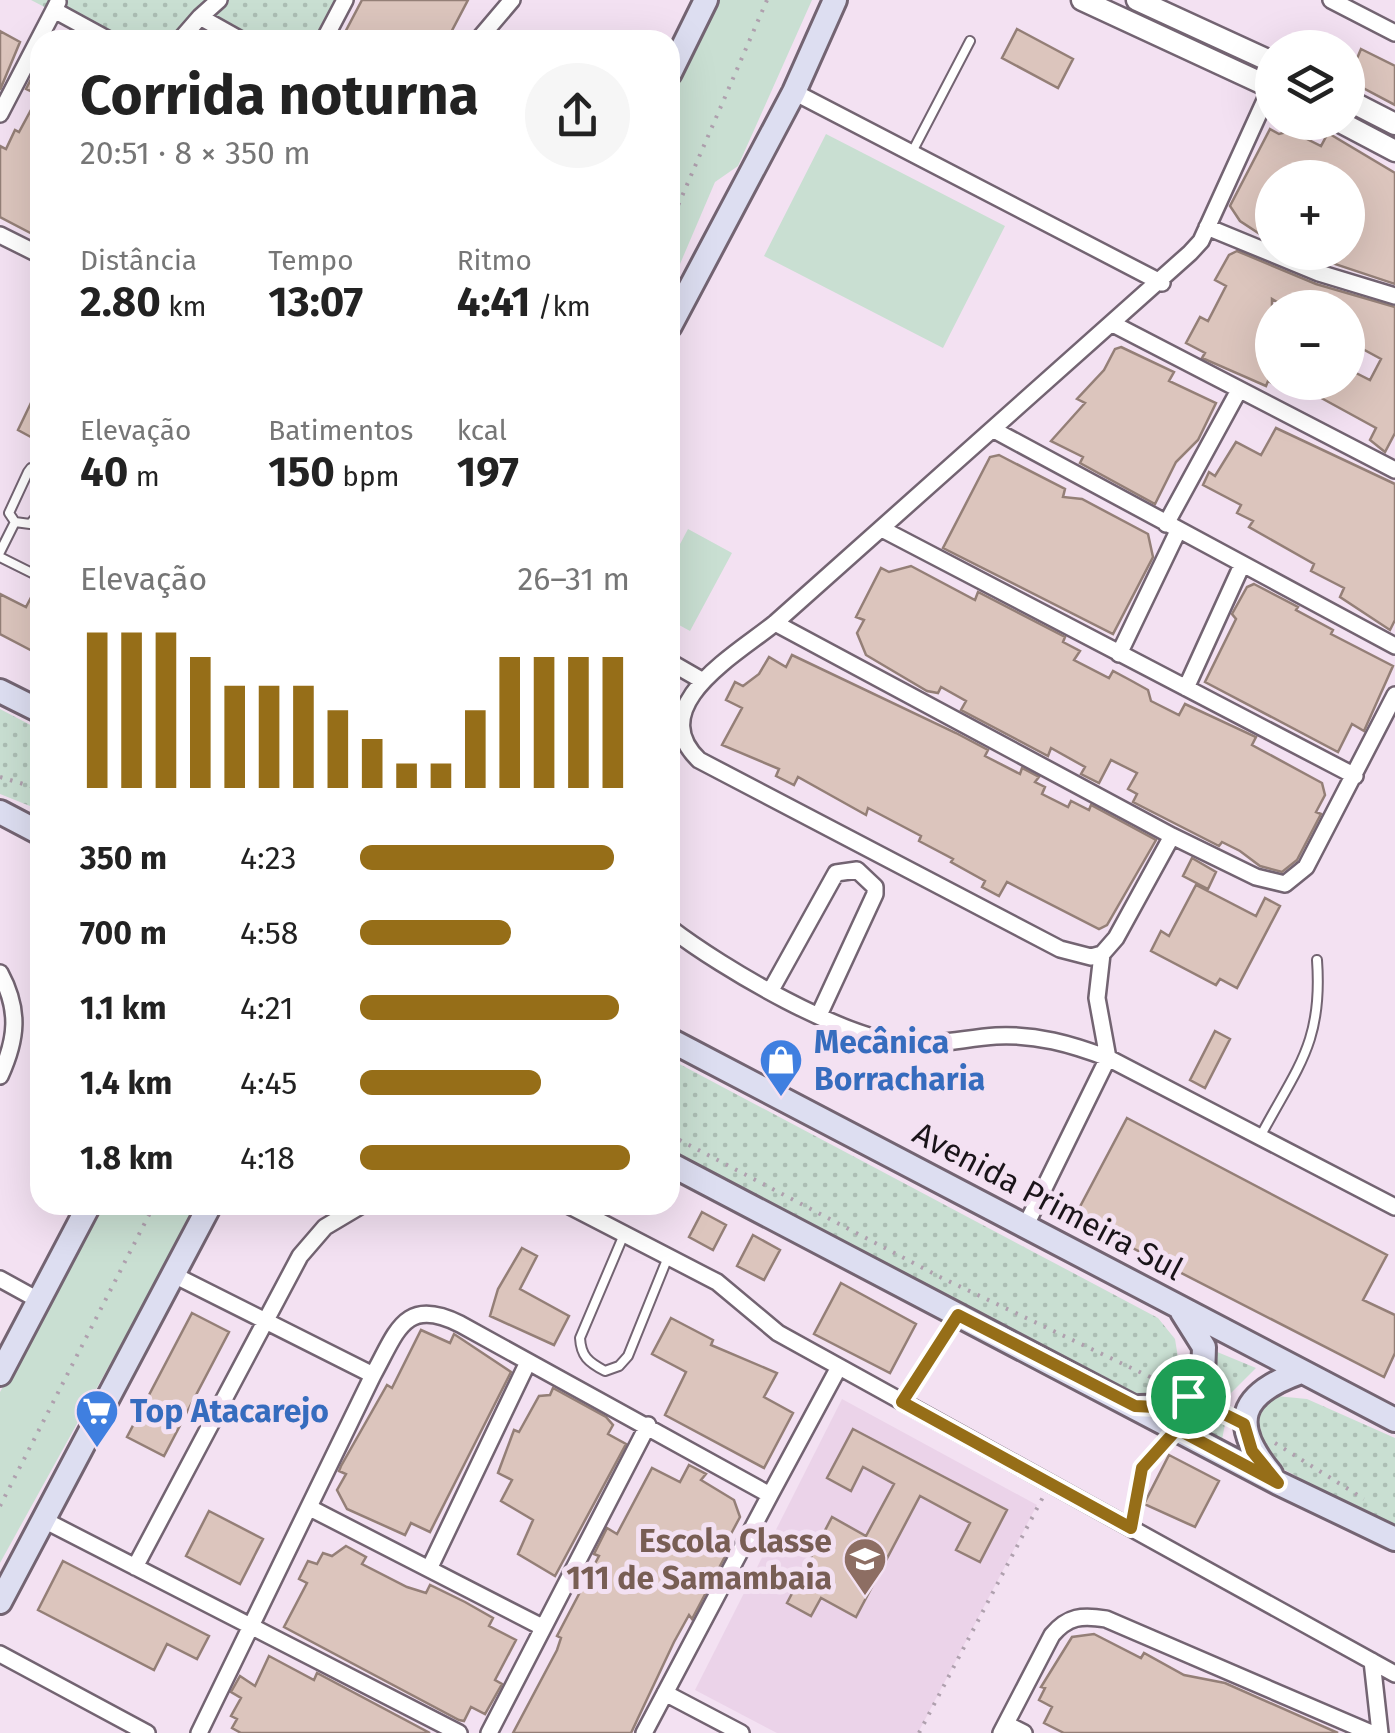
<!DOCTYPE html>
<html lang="pt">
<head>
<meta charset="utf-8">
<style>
	:root { --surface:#fff; --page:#f6f6f6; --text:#222; --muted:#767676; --accent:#966e18 }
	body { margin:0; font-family:"Fira Sans",sans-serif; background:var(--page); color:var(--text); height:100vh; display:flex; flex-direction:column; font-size:38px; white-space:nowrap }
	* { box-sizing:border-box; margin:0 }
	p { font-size:32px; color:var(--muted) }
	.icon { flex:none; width:55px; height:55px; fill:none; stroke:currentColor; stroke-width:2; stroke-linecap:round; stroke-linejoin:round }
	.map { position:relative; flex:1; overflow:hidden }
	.panel { position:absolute; left:30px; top:30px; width:650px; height:1185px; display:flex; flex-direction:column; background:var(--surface); border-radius:30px; box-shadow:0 10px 40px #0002 }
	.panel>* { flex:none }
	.buttons { position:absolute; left:1255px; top:30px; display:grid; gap:20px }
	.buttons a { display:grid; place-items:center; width:110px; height:110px; border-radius:50%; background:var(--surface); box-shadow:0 10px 40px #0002; font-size:50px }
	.pin { position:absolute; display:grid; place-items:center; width:85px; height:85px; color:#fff; margin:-42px; border:5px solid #fff; border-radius:50%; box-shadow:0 2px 10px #0007 }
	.round { display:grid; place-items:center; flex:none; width:105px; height:105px; border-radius:52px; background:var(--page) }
	.headline { display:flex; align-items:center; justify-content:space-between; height:170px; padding:0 50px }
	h1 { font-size:55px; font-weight:700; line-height:75px }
	.metrics { display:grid; grid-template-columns:repeat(3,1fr); gap:15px; height:170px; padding:10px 50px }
	.metrics div { display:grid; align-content:center }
	.metrics b { font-size:42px; font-weight:700 }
	.metrics small { font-size:28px; font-weight:400 }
	.metrics p { font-size:28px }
	.chart { height:280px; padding:20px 50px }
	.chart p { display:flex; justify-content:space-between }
	.chart svg { width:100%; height:180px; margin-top:10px; stroke:var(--accent); stroke-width:6 }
	ul { padding:0 50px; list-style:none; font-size:32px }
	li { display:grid; grid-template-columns:160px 120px 1fr; align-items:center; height:75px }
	li i { height:25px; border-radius:12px; background:var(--accent) }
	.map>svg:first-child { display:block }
	.built { fill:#ebd3e9 }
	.green { fill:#c9dfd2 }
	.park { fill:url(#park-dots) }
	.building { fill:#dcc5bd; stroke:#947f77; stroke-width:2.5 }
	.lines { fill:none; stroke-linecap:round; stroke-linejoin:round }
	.service-casing { stroke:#736472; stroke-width:12 }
	.minor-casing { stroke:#736472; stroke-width:20 }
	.tertiary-casing { stroke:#736472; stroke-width:25 }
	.secondary-casing { stroke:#736472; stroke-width:28 }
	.path { stroke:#afa0ae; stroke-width:4; stroke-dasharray:2.5 8; stroke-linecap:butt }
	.service { stroke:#fff; stroke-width:8 }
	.minor { stroke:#fff; stroke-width:15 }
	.tertiary { stroke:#fff; stroke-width:20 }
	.secondary { stroke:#dddef1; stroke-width:22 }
	.route-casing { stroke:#fff; stroke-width:20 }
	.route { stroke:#966e18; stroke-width:12 }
	.labels { text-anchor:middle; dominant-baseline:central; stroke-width:10; stroke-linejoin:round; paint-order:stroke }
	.shop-label { font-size:32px; font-weight:bold; fill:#366cbe; stroke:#f3e1f2; text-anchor:start }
	.street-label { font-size:32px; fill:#1a1419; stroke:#f3e1f2 }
	.education-label { font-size:32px; font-weight:bold; fill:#785e54; stroke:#f3e1f2; text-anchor:end }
</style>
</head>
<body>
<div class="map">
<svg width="1395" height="1733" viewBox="0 0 1395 1733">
	<defs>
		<pattern id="park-dots" width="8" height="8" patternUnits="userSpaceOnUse" patternTransform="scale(2.5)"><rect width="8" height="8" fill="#c9dfd2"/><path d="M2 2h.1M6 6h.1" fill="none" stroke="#acbeb4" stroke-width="1.8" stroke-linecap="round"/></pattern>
	</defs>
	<rect width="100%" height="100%" fill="#f3e1f2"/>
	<!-- built -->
	<path class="built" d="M842,1399L1037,1505L918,1733H777L695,1690Z"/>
	<!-- green -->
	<path class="green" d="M715,0H812L738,166L715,182L680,264L670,268V92Z
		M826,134L1005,226L943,348L764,256Z
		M688,529L732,553L690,631L670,620V563Z
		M102,1205H198L0,1563V1392Z"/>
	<!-- park -->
	<path class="park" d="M31,0H338L316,40H249L224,26L205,40H108Z
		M0,709L40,730V810L0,794Z
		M670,1059L1158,1318L1175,1339L1180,1370L1162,1397L1135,1396L670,1154Z
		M1210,1349L1256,1368L1231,1393L1220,1450L1169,1420C1199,1401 1210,1384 1210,1349Z
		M1276,1396L1307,1399L1395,1438V1529L1268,1461L1253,1439L1261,1410Z"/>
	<!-- building -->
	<path class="building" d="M362,0H468L447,40H341Z
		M1017,29L1073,59L1058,88L1002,58Z
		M0,31L20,42L0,90Z
		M1361,49L1395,66V105L1348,80Z
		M35,71L40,73V238L0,217V146L6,149L15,130L19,132L39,95L26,89Z
		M1270,129L1279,134L1291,131L1321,146L1328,133L1395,173V284L1299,252H1348V178H1272V242L1240,221L1230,206Z
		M1237,251L1316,284L1395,307V433L1385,452L1370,440L1376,428L1292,382H1348V369L1370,380L1381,359L1348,341V308H1287L1272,299V383L1268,381L1266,386L1202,358L1205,353L1186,343L1200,317L1208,321L1226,286L1215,280L1229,255Z
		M1121,347L1174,372L1169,381L1216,403L1198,440L1176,462L1155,504L1080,463L1083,457L1051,441L1085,403L1077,399L1104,370L1115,349Z
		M40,384V442L18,430Z
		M1276,428L1395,484V620L1390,630L1340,597L1344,588L1311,571L1314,564L1249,527L1253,521L1237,513L1241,505L1203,485L1209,472L1215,476L1236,442L1261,455Z
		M999,455L1065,489L1063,497L1082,499L1148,534L1153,557L1113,634L943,548L990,457Z
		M911,566L975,600L978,592L1065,637L1063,642L1080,651L1074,660L1109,678L1113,671L1130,680L1148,690L1151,701L1179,715L1185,704L1256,737L1252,745L1322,783L1325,795L1316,812L1321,814L1297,860L1282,872L1260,866L1240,851L1222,842L1219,846L1133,802L1137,794L1128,789L1137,773L1111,760L1099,783L1081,774L1085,767L1051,748L1048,756L961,710L966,701L941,687L938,693L927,691L866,655L857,633L864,620L856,617L881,568L889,572Z
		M38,584H40V655L0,634V594L26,607Z
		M1254,584L1298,607L1296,610L1333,630L1331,634L1393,666L1364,731L1352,724L1338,752L1205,682L1236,619L1232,614L1247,587Z
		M792,655L956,733L988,750L985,756L1020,774L1022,768L1039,777L1035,782L1045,787L1042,794L1068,807L1071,801L1089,810L1091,805L1156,840L1107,925L1099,929L1007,882L999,896L982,887L985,881L951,862L953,859L919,841L921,836L868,808L866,815L798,777L794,785L776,776L779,769L722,745L742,708L726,700L735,682L743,686L759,674L769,657L786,667Z
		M1192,858L1216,872L1208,889L1183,876Z
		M1196,885L1256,916L1265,898L1280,906L1237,988L1220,979L1216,985L1151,951L1161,931L1169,936Z
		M1215,1031L1230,1039L1205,1088L1190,1080Z
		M1127,1118L1387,1255L1363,1300L1395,1315V1353L1384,1377L1074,1218Z
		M702,1212L726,1225L713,1250L689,1237Z
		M753,1235L780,1250L764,1280L737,1266Z
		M522,1248L537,1256L520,1289L569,1316L554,1345L490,1316L498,1289Z
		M841,1283L916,1324L890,1373L814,1334Z
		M192,1313L229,1332L164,1456L127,1437Z
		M671,1318L713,1340L711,1345L777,1373L764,1397L793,1413L764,1468L665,1415L686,1372L652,1354Z
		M421,1330L450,1343L454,1334L511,1372L430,1532L411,1523L405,1535L347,1509L337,1490L346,1474L339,1471L341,1466L387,1385L392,1388Z
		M553,1388L606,1417L613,1425L608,1434L626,1444L555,1576L518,1554L533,1520L501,1501L512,1480L498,1473L514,1430L519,1432L539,1396L550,1395Z
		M853,1429L1007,1510L980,1562L956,1550L970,1523L920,1496L856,1617L821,1598L811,1616L787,1603L832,1517L866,1536L894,1484L863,1467L851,1491L827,1478Z
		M1169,1455L1219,1481L1195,1527L1144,1504Z
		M689,1465L706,1474L701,1480L734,1500L740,1517L724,1547L729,1549L692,1619L689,1615L674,1642L631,1733H513L557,1650L561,1638L557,1636L599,1556L594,1554L607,1528L617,1534L652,1468L680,1482Z
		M209,1511L263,1539L240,1584L186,1556Z
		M346,1546L366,1557L362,1564L407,1587L426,1593L430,1585L465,1602L493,1618L489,1626L516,1640L495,1680L502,1684L485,1714L471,1707L464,1721L459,1720L284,1627L307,1583L299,1579L308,1561L317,1564L323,1553L332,1556Z
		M63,1561L209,1636L197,1659L167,1644L154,1670L38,1610Z
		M1094,1634L1141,1658L1144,1653L1184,1675L1225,1683L1338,1733H1064L1044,1723L1052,1707L1039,1700L1045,1688L1041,1687L1072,1637Z
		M269,1656L314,1680L317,1673L430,1733H241L232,1728L237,1719L231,1716L241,1698L231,1692L240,1676L255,1686Z"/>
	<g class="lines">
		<!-- service casing -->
		<g class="service-casing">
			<path id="service" d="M911,154L970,41
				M15,522L9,513L28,472L31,468L40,471
				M15,522L30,524L40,512
				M0,552L15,522
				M0,557L40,577
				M1260,1137C1297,1067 1323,1043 1317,960
				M625,1232L580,1338C581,1356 588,1362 605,1371L619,1366L628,1356L668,1257"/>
		</g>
		<!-- minor casing -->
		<g class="minor-casing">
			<path id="minor" d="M1331,0L1395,33
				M58,2L54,10L109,40
				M200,17L219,0
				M180,40L200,17L241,40
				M324,40L345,0
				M478,40L512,0
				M794,92L1162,283
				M0,114L54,10
				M1207,227L1319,273L1395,296
				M0,235L40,255
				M1115,325L1395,470
				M994,430L1395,646
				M1166,524L1238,392
				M882,529L1355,776
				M775,623L1172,836L1256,877L1285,884L1306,867L1395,695
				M1119,654L1178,531
				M670,662L703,681
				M1186,688L1242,565
				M670,928C722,968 847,1042 911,1044C939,1045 968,1038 996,1036C1036,1034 1071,1044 1108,1058L1395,1207
				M1102,954L1091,957L1060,949L699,760C643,706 737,654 775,623L1190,253L1201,241L1272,85
				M0,973C20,1010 17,1039 0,1076
				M771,990L836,873L857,870L875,887V894L819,1015
				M568,1205L717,1282L778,1333L1395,1674
				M1026,1225L1108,1058L1097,998L1102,954L1116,938L1172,836
				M174,1275L373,1375
				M0,1279L40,1301
				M770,1495L839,1367
				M310,1508L542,1627
				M44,1520L459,1733
				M135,1567L300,1256L325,1227L362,1205
				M430,1567L528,1362
				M0,1654L147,1733
				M1372,1661L1380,1733
				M665,1693L741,1733
				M1006,1724L1024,1733
				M199,1733L373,1375C397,1332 404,1296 460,1324L770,1495L644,1733
				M489,1733L648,1425
				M1001,1733L1052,1635C1068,1616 1082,1615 1106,1619L1371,1733"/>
		</g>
		<!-- tertiary casing -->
		<g class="tertiary-casing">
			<path id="tertiary" d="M1082,0L1272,88
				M1137,0L1272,62
				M1348,100L1395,124
				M1340,122L1395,151"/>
		</g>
		<!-- secondary casing -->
		<g class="secondary-casing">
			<path id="secondary" d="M670,73L706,0
				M670,326L794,92L835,0
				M0,691L40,711
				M0,812L40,833
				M670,1040L1395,1420
				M670,1164L1278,1483L1395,1539
				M0,1374L89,1205
				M1139,1407C1165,1407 1186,1402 1203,1380L1204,1347L1182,1312
				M1271,1474C1229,1423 1239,1394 1301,1372
				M0,1602L210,1205"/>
		</g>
		<!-- path -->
		<path class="path" d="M670,224L767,0
			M0,777L40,789
			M670,1135L940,1277L1165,1384
			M909,1389L947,1330
			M1205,1404L1228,1416
			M1275,1443L1364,1499
			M0,1506L154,1205
			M1133,1509L1141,1468L1163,1443
			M919,1733L1043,1497"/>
		<!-- service -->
		<use href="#service" class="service"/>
		<!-- minor -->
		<use href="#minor" class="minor"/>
		<!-- tertiary -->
		<use href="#tertiary" class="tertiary"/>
		<!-- secondary -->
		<use href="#secondary" class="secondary"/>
	</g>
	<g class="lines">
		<!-- route casing -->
		<g class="route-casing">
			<path id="route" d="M958,1315L1135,1406L1156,1407L1188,1396L1244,1424L1252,1451L1278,1483L1177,1429L1142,1468L1131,1528L902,1402Z"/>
		</g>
		<!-- route -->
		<use href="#route" class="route"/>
	</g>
	<!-- icons -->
	<defs>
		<g id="shop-pin" transform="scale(2.25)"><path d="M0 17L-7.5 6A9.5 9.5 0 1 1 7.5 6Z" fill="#3f7fe0" stroke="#f3e1f2"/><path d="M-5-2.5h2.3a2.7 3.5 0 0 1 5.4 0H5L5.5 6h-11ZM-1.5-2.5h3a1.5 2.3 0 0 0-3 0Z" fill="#fff"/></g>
		<g id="supermarket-pin" transform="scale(2.25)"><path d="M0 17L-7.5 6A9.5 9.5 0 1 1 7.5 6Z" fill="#3f7fe0" stroke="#f3e1f2"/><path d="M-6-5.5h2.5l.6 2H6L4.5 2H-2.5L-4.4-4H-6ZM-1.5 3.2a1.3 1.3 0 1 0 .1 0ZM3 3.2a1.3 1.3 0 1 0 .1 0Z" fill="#fff"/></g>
		<g id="school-pin" transform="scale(2.25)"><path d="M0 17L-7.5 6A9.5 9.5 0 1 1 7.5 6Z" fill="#8d6e63" stroke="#f3e1f2"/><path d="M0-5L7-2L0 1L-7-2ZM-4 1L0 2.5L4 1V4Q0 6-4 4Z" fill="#fff"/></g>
	</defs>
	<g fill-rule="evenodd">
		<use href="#shop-pin" x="781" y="1060"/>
		<use href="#supermarket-pin" x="97" y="1411"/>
		<use href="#school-pin" x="865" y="1559"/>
	</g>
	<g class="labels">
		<!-- shop labels -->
		<g class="shop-label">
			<text x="814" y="1042">Mecânica<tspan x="814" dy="37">Borracharia</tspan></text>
			<text x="130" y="1411">Top Atacarejo</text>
		</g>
		<!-- street labels -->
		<g class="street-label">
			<text transform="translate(1048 1201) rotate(28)">Avenida Primeira Sul</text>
		</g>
		<!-- education labels -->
		<g class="education-label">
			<text x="832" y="1541">Escola Classe<tspan x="832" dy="37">111 de Samambaia</tspan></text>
		</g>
	</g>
</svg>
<div class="buttons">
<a><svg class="icon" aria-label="layers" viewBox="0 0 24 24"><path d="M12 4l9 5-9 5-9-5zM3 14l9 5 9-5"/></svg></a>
<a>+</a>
<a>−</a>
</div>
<div class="pin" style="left:1188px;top:1396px;background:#1e9e55"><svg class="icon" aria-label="arrive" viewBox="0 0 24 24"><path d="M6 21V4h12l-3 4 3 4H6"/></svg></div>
<section class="panel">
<div class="headline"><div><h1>Corrida noturna</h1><p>20:51 · 8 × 350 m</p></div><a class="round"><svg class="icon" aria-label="share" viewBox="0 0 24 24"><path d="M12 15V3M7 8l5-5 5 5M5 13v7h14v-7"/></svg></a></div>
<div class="metrics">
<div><p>Distância</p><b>2.80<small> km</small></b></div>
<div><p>Tempo</p><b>13:07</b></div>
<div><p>Ritmo</p><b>4:41<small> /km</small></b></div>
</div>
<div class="metrics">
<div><p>Elevação</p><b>40<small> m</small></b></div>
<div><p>Batimentos</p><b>150<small> bpm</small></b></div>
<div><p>kcal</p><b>197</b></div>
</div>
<div class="chart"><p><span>Elevação</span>26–31 m</p>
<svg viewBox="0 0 160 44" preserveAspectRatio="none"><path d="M5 44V6M15 44V6M25 44V6M35 44V12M45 44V19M55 44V19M65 44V19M75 44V25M85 44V32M95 44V38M105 44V38M115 44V25M125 44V12M135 44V12M145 44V12M155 44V12"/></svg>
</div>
<ul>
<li><b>350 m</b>4:23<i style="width:94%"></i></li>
<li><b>700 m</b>4:58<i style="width:56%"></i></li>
<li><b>1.1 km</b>4:21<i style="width:96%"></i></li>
<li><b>1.4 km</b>4:45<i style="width:67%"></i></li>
<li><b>1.8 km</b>4:18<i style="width:100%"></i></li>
</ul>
</section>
</div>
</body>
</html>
